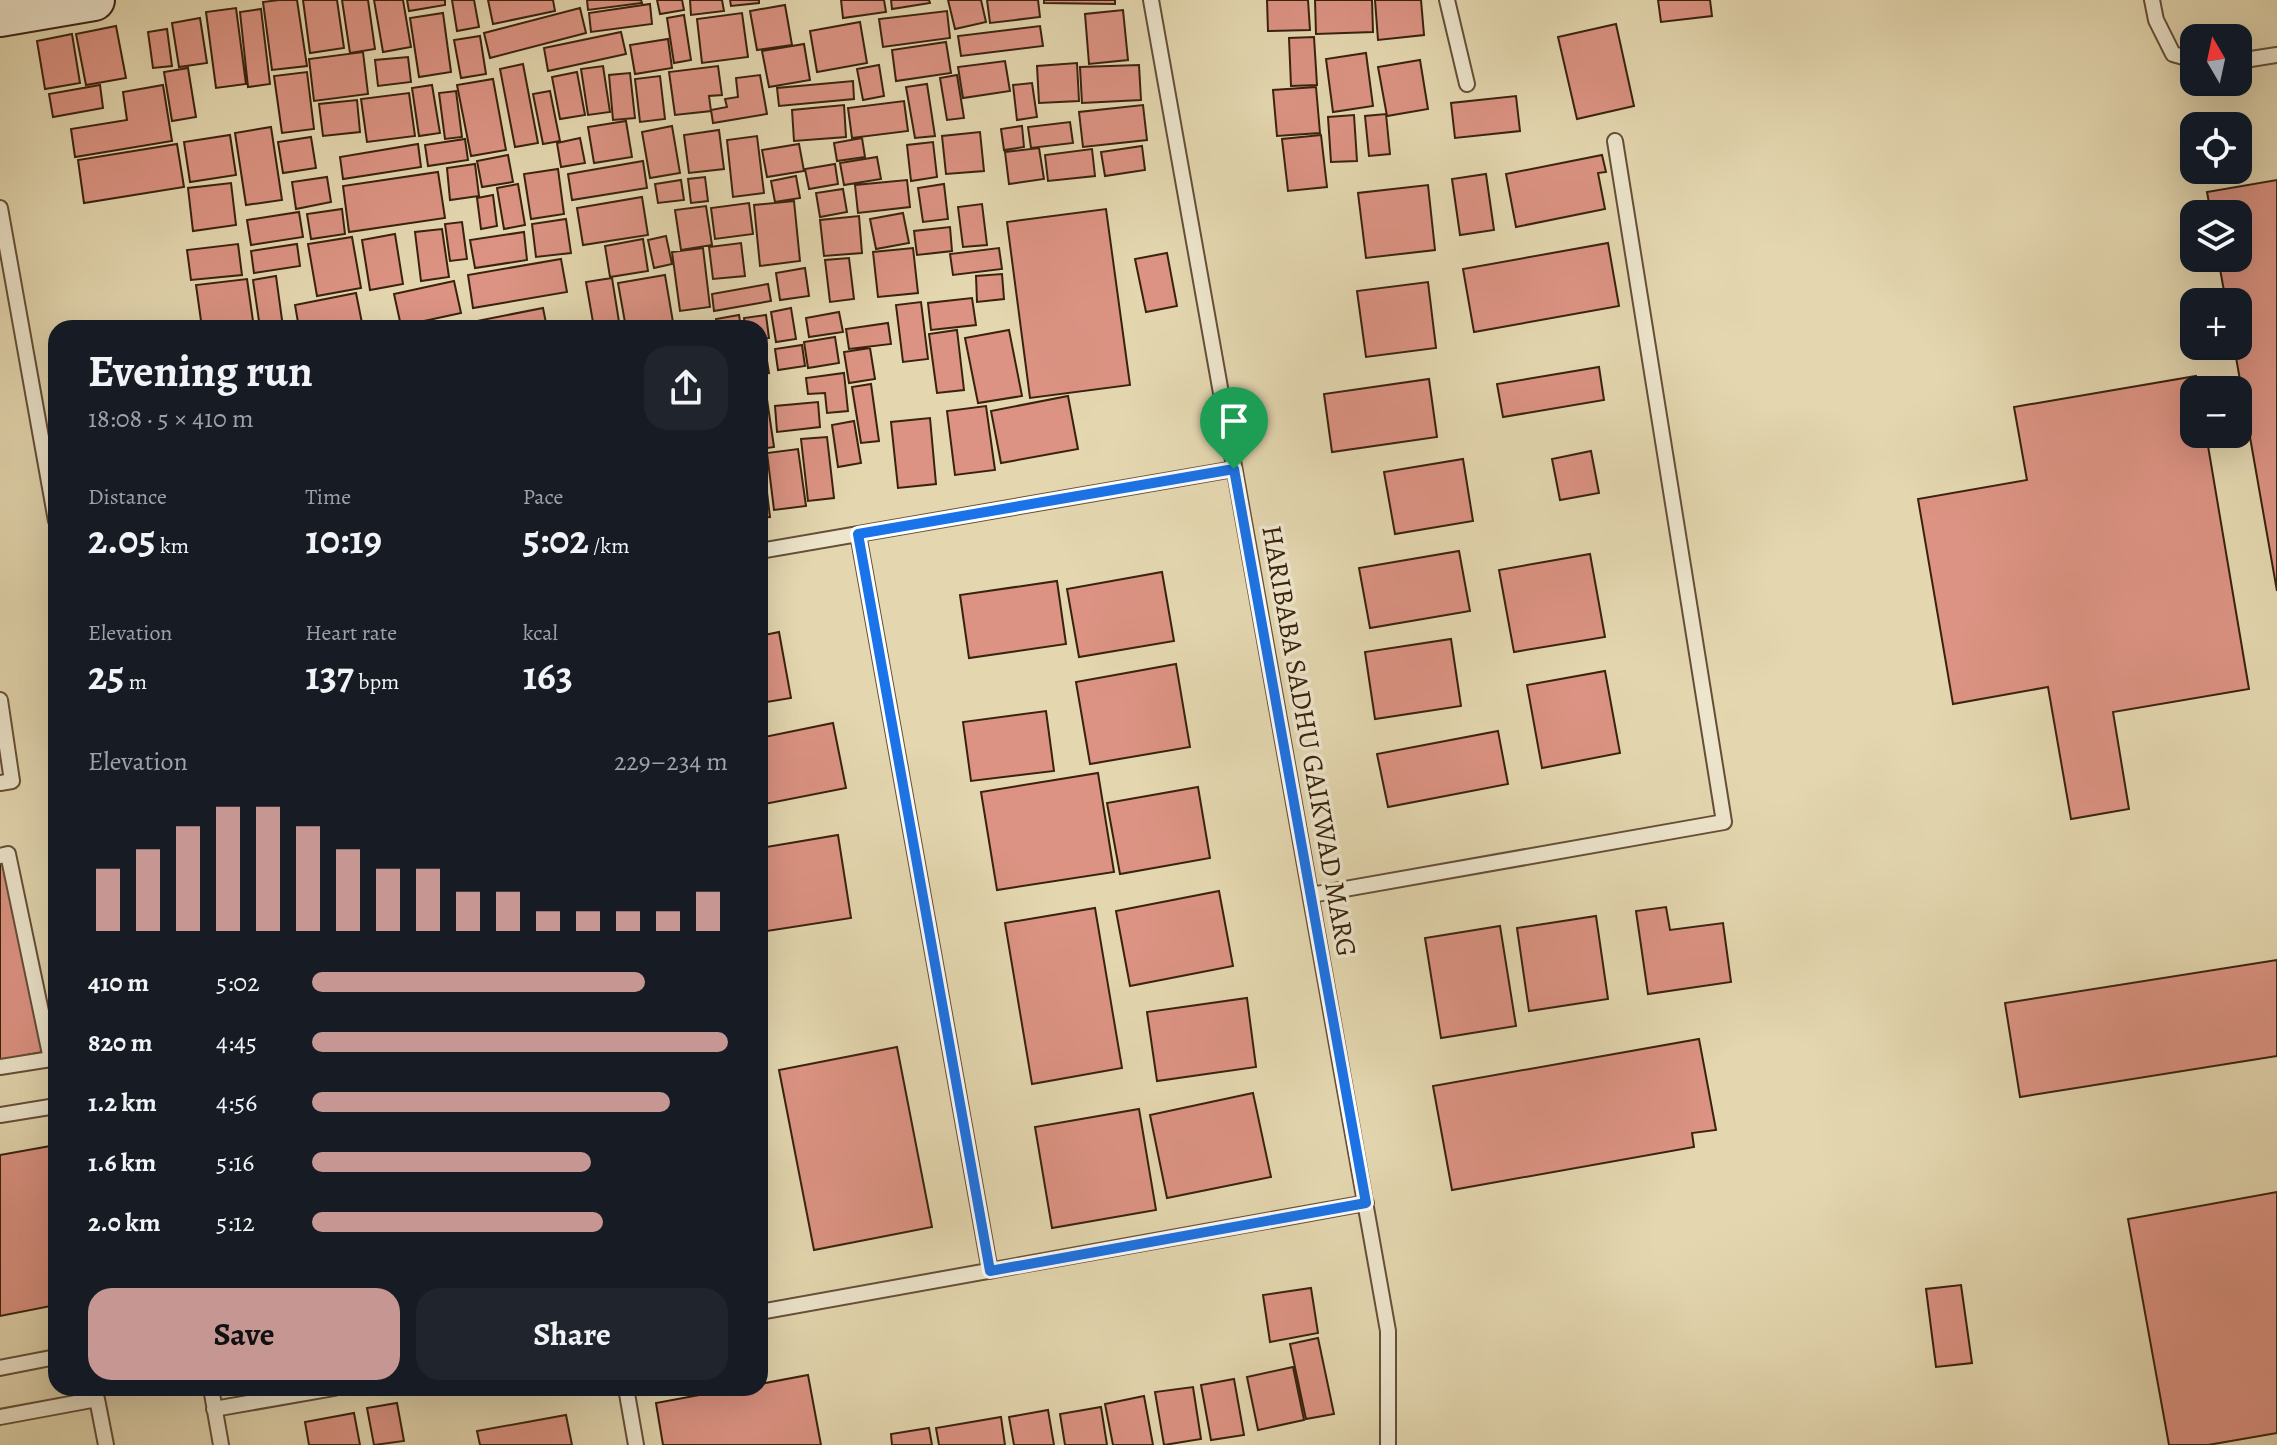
<!DOCTYPE html>
<html lang="en">
<head>
<meta charset="utf-8">
<style>
	:root { --surface:#171b24; --page:#20242c; --text:#f1f3f6; --muted:#9ea1a6; --accent:#c59692 }
	body { margin:0; font-family:Alegreya,serif; background:var(--page); color:var(--text); height:100vh; display:flex; flex-direction:column; font-size:30px; white-space:nowrap }
	* { box-sizing:border-box; margin:0 }
	p { font-size:26px; color:var(--muted) }
	.icon { flex:none; width:44px; height:44px; fill:none; stroke:currentColor; stroke-width:2; stroke-linecap:round; stroke-linejoin:round }
	.map { position:relative; flex:1; overflow:hidden }
	.drawer { position:absolute; left:48px; top:320px; width:720px; height:1076px; display:flex; flex-direction:column; background:var(--surface); border-radius:24px; box-shadow:0 8px 32px #0002 }
	.drawer>* { flex:none }
	.needle { width:52px; rotate:351deg }
	.fabs { position:absolute; left:2180px; top:24px; display:grid; gap:16px }
	.fabs a { display:grid; place-items:center; width:72px; height:72px; border-radius:16px; background:var(--surface); box-shadow:0 8px 32px #0002; font-size:40px }
	.pin { position:absolute; display:grid; place-items:center; width:68px; height:68px; color:#fff; margin:-82px -34px; border-radius:50% 50% 50% 0; rotate:-45deg; box-shadow:0 0 8px #0007 }
	.pin .icon { rotate:45deg }
	.round { display:grid; place-items:center; flex:none; width:84px; height:84px; border-radius:24px; background:var(--page) }
	.headline { display:flex; align-items:center; justify-content:space-between; height:136px; padding:0 40px }
	h1 { font-size:44px; font-weight:700; line-height:60px }
	.figures { display:grid; grid-template-columns:repeat(3,1fr); gap:12px; height:136px; padding:8px 40px }
	.figures div { display:grid; align-content:center }
	.figures b { font-size:40px; font-weight:700 }
	.figures small { font-size:22px; font-weight:400 }
	.figures p { font-size:22px }
	.chart { height:224px; padding:16px 40px }
	.chart p { display:flex; justify-content:space-between }
	.chart svg { width:100%; height:144px; margin-top:8px; stroke:var(--accent); stroke-width:6 }
	.button { display:flex; gap:16px; margin-top:auto; padding:16px 40px }
	.button a { flex:1; height:92px; border-radius:24px; background:var(--accent); color:#111; font-size:32px; font-weight:700; line-height:92px; text-align:center }
	.button a+a { background:var(--page); color:var(--text) }
	ul { padding:0 40px; list-style:none; font-size:26px }
	li { display:grid; grid-template-columns:128px 96px 1fr; align-items:center; height:60px }
	li i { height:20px; border-radius:10px; background:var(--accent) }
	.map>svg:first-child { display:block }
	.building { fill:#dc9383; stroke:#39220e; stroke-width:2 }
	.lines { fill:none; stroke-linecap:round; stroke-linejoin:round }
	.lane-casing { stroke:#644f36; stroke-width:18 }
	.secondary-casing { stroke:#39220e; stroke-width:44 }
	.lane { stroke:#ede5cc; stroke-width:14 }
	.secondary { stroke:#ede5cc; stroke-width:40 }
	.route-casing { stroke:#fff; stroke-width:16 }
	.route { stroke:#1a73e8; stroke-width:10 }
	.labels { text-anchor:middle; dominant-baseline:central; stroke-width:7; stroke-linejoin:round; paint-order:stroke }
	.street-label { font-size:28px; fill:#39220e; stroke:#ede5cc }
</style>
</head>
<body>
<div class="map">
<svg width="2277" height="1445" viewBox="0 0 2277 1445">
	<rect width="100%" height="100%" fill="#e4d7b0"/>
	<filter id="stains"><feTurbulence type="fractalNoise" baseFrequency=".0025" numOctaves="4"/><feColorMatrix values="0 0 0 0 .2 0 0 0 0 .09 0 0 0 0 .02 0 0 0 .5 -.17"/></filter>
	<radialGradient id="worn" r=".72"><stop offset=".6" stop-color="#630" stop-opacity="0"/><stop offset="1" stop-color="#630" stop-opacity=".3"/></radialGradient>
	<!-- building -->
	<path class="building" d="M279,0H297L307,66L272,70L263,2Z
		M303,0H337L344,48L310,53Z
		M342,0H368L375,49L350,53Z
		M374,0H403L411,47L383,52Z
		M407,0H445V5L409,11Z
		M452,0H474L479,27L457,31Z
		M488,0H553L555,11L493,24Z
		M587,0H641L642,3L588,10Z
		M657,0H682L684,10L660,14Z
		M690,0H722L724,11L691,15Z
		M730,0H759V3L731,6Z
		M841,0H884L886,12L843,18Z
		M891,0H929L930,3L892,9Z
		M948,0H981L986,22L955,29Z
		M987,0H1038L1040,17L990,23Z
		M1044,0H1115V4L1044,3Z
		M1267,0H1308L1310,30L1268,31Z
		M1315,0H1372L1373,32L1316,34Z
		M1375,0H1421L1424,35L1378,40Z
		M1658,0H1710L1712,16L1661,22Z
		M650,4L652,24L591,32L589,13Z
		M785,5L792,45L757,50L750,11Z
		M236,8L246,84L216,88L206,12Z
		M580,8L586,33L490,58L484,33Z
		M261,9L270,84L248,87L240,12Z
		M1123,10L1128,60L1089,64L1085,14Z
		M947,11L950,38L883,47L879,19Z
		M443,13L451,72L419,77L410,18Z
		M742,13L748,57L702,63L697,19Z
		M684,15L691,60L674,63L667,18Z
		M200,18L207,63L179,67L172,23Z
		M860,22L867,63L817,72L810,31Z
		M1616,24L1634,106L1577,119L1558,37Z
		M116,26L126,78L86,85L76,34Z
		M1040,26L1043,46L961,56L958,36Z
		M167,29L172,66L153,68L148,32Z
		M621,32L626,54L548,71L544,48Z
		M72,34L80,83L45,89L37,41Z
		M480,36L486,74L461,78L454,40Z
		M1314,37L1317,85L1291,86L1289,38Z
		M668,39L672,68L635,74L630,45Z
		M946,42L951,73L896,81L892,50Z
		M804,44L810,80L769,87L762,51Z
		M363,52L368,94L314,101L309,59Z
		M1366,53L1373,106L1333,112L1326,59Z
		M408,57L411,82L378,86L375,60Z
		M1420,60L1428,109L1387,116L1378,67Z
		M1005,61L1010,91L963,98L958,67Z
		M1077,63L1079,101L1039,103L1037,66Z
		M523,64L538,143L515,147L500,69Z
		M879,65L884,96L863,100L857,69Z
		M1139,65L1141,100L1082,103L1080,67Z
		M603,66L610,112L588,115L581,69Z
		M718,66L722,95L709,96L711,111L675,115L669,72Z
		M188,68L196,117L172,121L164,72Z
		M307,72L314,129L282,133L274,76Z
		M577,72L585,115L560,119L552,77Z
		M630,73L635,118L613,120L609,75Z
		M760,75L767,114L713,123L711,110L727,107L725,99L738,97L736,78Z
		M957,75L964,118L947,120L940,78Z
		M660,76L665,119L640,122L635,79Z
		M493,79L506,150L471,156L457,85Z
		M853,81L854,99L779,106L777,88Z
		M1032,83L1037,117L1017,120L1013,85Z
		M927,84L935,136L915,138L906,87Z
		M100,85L103,108L53,117L49,94Z
		M163,85L172,141L75,157L71,129L127,120L123,92Z
		M432,85L440,133L419,136L412,88Z
		M1316,87L1320,133L1277,136L1273,90Z
		M456,91L462,137L445,139L439,93Z
		M550,91L560,141L543,144L533,94Z
		M409,93L415,136L367,142L361,99Z
		M1516,96L1520,131L1455,138L1451,103Z
		M357,100L360,132L323,136L319,104Z
		M904,101L908,131L852,138L848,108Z
		M844,105L846,137L794,141L792,110Z
		M1143,105L1147,140L1083,147L1079,112Z
		M1386,114L1390,154L1369,156L1365,116Z
		M1354,115L1357,161L1331,162L1328,117Z
		M626,121L632,157L594,163L588,127Z
		M1070,122L1073,143L1031,148L1028,127Z
		M672,126L680,173L650,178L642,132Z
		M1022,126L1024,147L1004,150L1001,129Z
		M271,127L282,200L246,205L235,133Z
		M719,130L724,169L689,173L684,135Z
		M980,132L984,171L946,174L942,136Z
		M230,135L236,175L190,182L184,142Z
		M1321,135L1327,187L1288,191L1282,139Z
		M757,136L764,193L733,197L727,140Z
		M311,137L316,168L283,173L278,142Z
		M580,138L585,163L561,167L557,143Z
		M862,138L865,157L837,161L834,143Z
		M465,139L468,160L428,166L425,145Z
		M933,142L937,177L911,181L907,145Z
		M177,144L184,187L84,203L78,160Z
		M418,144L421,167L343,179L340,157Z
		M799,144L804,171L767,177L762,150Z
		M1142,146L1145,170L1105,176L1101,152Z
		M1039,148L1044,179L1009,184L1005,152Z
		M1092,149L1095,176L1048,181L1045,155Z
		M508,155L513,182L482,187L477,161Z
		M1602,155L1606,172L1598,173L1605,209L1516,227L1506,174Z
		M877,157L881,179L844,185L840,163Z
		M643,161L647,188L572,200L568,174Z
		M475,164L479,196L450,200L447,168Z
		M835,164L838,184L809,189L805,169Z
		M558,169L564,214L531,219L524,174Z
		M438,172L445,218L349,232L343,186Z
		M1486,174L1494,230L1460,235L1452,179Z
		M796,176L800,198L775,202L771,181Z
		M327,177L331,202L296,209L292,182Z
		M705,177L708,201L691,203L688,179Z
		M681,180L684,200L658,203L655,184Z
		M907,180L910,207L858,213L855,185Z
		M2277,180V591L2234,346H2238V302H2226L2218,258H2238V214H2211L2207,192Z
		M231,183L236,225L193,231L188,188Z
		M518,184L525,225L504,229L497,188Z
		M944,184L948,219L923,222L918,188Z
		M1428,185L1435,250L1366,258L1358,193Z
		M843,189L847,212L820,217L816,193Z
		M493,195L497,226L481,229L477,198Z
		M642,197L648,235L583,245L577,208Z
		M794,201L800,261L760,266L754,205Z
		M749,203L753,234L715,239L711,208Z
		M982,204L987,245L963,247L958,207Z
		M706,206L712,245L681,250L675,210Z
		M342,209L345,234L311,239L307,214Z
		M1106,209L1130,385L1030,398L1007,222Z
		M299,212L303,237L251,245L247,220Z
		M903,213L909,243L876,249L870,219Z
		M859,216L862,253L824,256L820,220Z
		M566,219L571,253L536,257L532,224Z
		M462,222L467,259L450,261L445,224Z
		M950,227L952,251L917,255L914,231Z
		M442,229L449,277L421,281L415,232Z
		M524,232L527,260L475,268L470,240Z
		M395,234L403,284L370,290L362,240Z
		M666,236L672,264L654,268L648,240Z
		M352,237L361,288L317,296L308,244Z
		M643,239L648,271L610,277L605,246Z
		M741,243L745,276L713,279L709,247Z
		M1608,243L1619,306L1474,332L1463,269Z
		M238,244L242,275L191,280L187,250Z
		M297,244L300,266L254,273L251,251Z
		M703,248L710,307L680,311L672,252Z
		M913,248L918,293L878,297L873,252Z
		M999,248L1002,269L953,275L950,254Z
		M1167,253L1177,306L1146,312L1135,259Z
		M849,258L854,299L830,302L825,260Z
		M561,259L567,292L473,308L468,275Z
		M805,268L809,296L780,300L776,273Z
		M1002,274L1004,299L977,302L976,276Z
		M665,275L674,328H626L618,283Z
		M276,276L283,327L260,328L253,280Z
		M612,278L620,328H594L586,282Z
		M247,279L254,328H202L196,285Z
		M454,281L461,313L401,326L394,294Z
		M1428,282L1436,348L1366,357L1357,291Z
		M768,284L771,301L714,311L712,294Z
		M356,293L362,323L337,328H299L295,305Z
		M972,298L976,325L931,330L928,303Z
		M921,302L928,359L903,362L896,305Z
		M543,308L547,328H478L477,321Z
		M791,308L796,339L776,342L771,312Z
		M839,312L843,332L809,337L806,318Z
		M739,315L741,328H717L716,319Z
		M766,315L769,338L760,340V328H745L744,318Z
		M888,323L891,344L849,349L846,329Z
		M957,330L964,390L937,393L929,334Z
		M1009,330L1022,396L978,403L965,338Z
		M835,337L839,363L808,368L804,342Z
		M764,342L769,373L760,374V343Z
		M802,345L805,366L778,370L775,349Z
		M870,348L875,379L849,383L844,352Z
		M1599,367L1604,400L1503,417L1497,384Z
		M844,373L848,411L827,413L825,393L808,394L806,378Z
		M2196,376L2198,390H2194V434H2206L2249,689L2113,712L2129,809L2071,819L2048,687L1953,704L1918,499L2027,480L2014,407Z
		M760,379H764L774,447L760,449Z
		M1429,379L1437,437L1332,452L1324,394Z
		M871,384L879,441L861,443L852,387Z
		M1068,396L1078,449L1001,463L991,411Z
		M818,402L820,427L777,432L775,406Z
		M986,406L995,470L955,475L947,411Z
		M930,418L936,484L898,488L891,422Z
		M854,421L861,463L838,467L832,425Z
		M827,437L834,498L808,501L801,439Z
		M798,449L806,506L774,510L767,453Z
		M1591,451L1599,493L1560,500L1552,459Z
		M760,459H763L770,517L760,518Z
		M1463,459L1473,521L1395,534L1384,472Z
		M1459,551L1470,611L1370,628L1359,568Z
		M1590,554L1605,637L1514,652L1499,570Z
		M1162,572L1174,641L1079,657L1067,589Z
		M1057,581L1066,644L969,658L960,595Z
		M779,632L791,698L760,703V636Z
		M1451,639L1461,706L1375,719L1365,652Z
		M1176,664L1190,747L1090,764L1076,682Z
		M1605,671L1620,753L1542,768L1527,685Z
		M1046,711L1054,771L971,781L963,722Z
		M833,723L846,788L760,805V738Z
		M1498,731L1508,784L1388,807L1377,754Z
		M1098,773L1114,872L997,890L981,792Z
		M1198,787L1210,858L1120,874L1107,803Z
		M838,835L851,918L760,932V848Z
		M7,857L43,1052L0,1060V858Z
		M1219,891L1233,966L1130,986L1116,911Z
		M1666,907L1670,930L1723,923L1731,982L1648,994L1636,911Z
		M1095,908L1122,1068L1032,1084L1005,923Z
		M1596,916L1608,999L1529,1011L1517,928Z
		M1500,926L1516,1026L1441,1038L1425,938Z
		M2277,960V1056L2020,1097L2005,1003Z
		M1247,998L1256,1067L1157,1081L1147,1012Z
		M1699,1039L1716,1130L1692,1133L1694,1147L1452,1190L1433,1086Z
		M897,1047L932,1227L814,1250L779,1070Z
		M1253,1093L1271,1177L1167,1198L1150,1115Z
		M1139,1109L1156,1210L1052,1228L1035,1127Z
		M56,1145V1305L0,1316V1155Z
		M2277,1192V1433L2208,1445H2169L2128,1219Z
		M1961,1285L1972,1363L1936,1367L1926,1289Z
		M1311,1288L1318,1333L1270,1342L1263,1295Z
		M1318,1338L1334,1414L1306,1419L1290,1344Z
		M1293,1367L1304,1420L1258,1430L1247,1377Z
		M808,1375L821,1445H663L656,1403L737,1388H760V1384Z
		M1234,1379L1244,1435L1211,1440L1201,1385Z
		M1193,1387L1201,1439L1164,1445L1155,1392Z
		M1144,1396L1153,1445H1113L1105,1404Z
		M397,1403L404,1441L374,1445L367,1408Z
		M1101,1407L1107,1445H1065L1060,1414Z
		M1048,1410L1054,1445H1014L1009,1417Z
		M354,1413L360,1445H309L305,1422Z
		M566,1415L572,1445H480L477,1431Z
		M1001,1417L1005,1445H939L936,1428Z
		M929,1428L932,1445H892L891,1434Z"/>
	<g class="lines">
		<!-- lane casing -->
		<g class="lane-casing">
			<path id="lane" d="M1151,0L1388,1331V1445
				M1447,0L1467,84
				M2152,0L2156,20L2173,54L2194,60
				M2238,61L2277,55
				M0,208L56,521
				M858,534L990,1271
				M760,551L1234,469
				M0,700L12,781L0,783
				M0,856L8,854L51,1059L0,1067
				M1311,895L1724,822L1615,141
				M0,1115L56,1106
				M760,1312L1366,1203
				M0,1368L56,1357
				M211,1388L221,1445
				M626,1388L636,1445
				M214,1409L334,1388
				M0,1417L97,1399L106,1445"/>
		</g>
		<!-- secondary casing -->
		<g class="secondary-casing">
			<path id="secondary" d="M0,16L94,0"/>
		</g>
		<!-- lane -->
		<use href="#lane" class="lane"/>
		<!-- secondary -->
		<use href="#secondary" class="secondary"/>
	</g>
	<g class="lines">
		<!-- route casing -->
		<g class="route-casing">
			<path id="route" d="M1234,469L1366,1203L990,1271L858,534Z"/>
		</g>
		<!-- route -->
		<use href="#route" class="route"/>
	</g>
	<g class="labels">
		<!-- street labels -->
		<g class="street-label">
			<text transform="translate(1309 741) rotate(80)">HARIBABA SADHU GAIKWAD MARG</text>
		</g>
	</g>
	<rect width="100%" height="100%" filter="url(#stains)"/>
	<rect width="100%" height="100%" fill="url(#worn)"/>
</svg>
<div class="fabs">
<a><svg class="needle" viewBox="-14 -14 28 28"><path d="M0-13l5 13h-10z" fill="#e53935"/><path d="M0 13l5-13h-10z" fill="#9ea1a6"/></svg></a>
<a><svg class="icon" aria-label="locate" viewBox="0 0 24 24"><circle cx="12" cy="12" r="6"/><path d="M12 2v4M12 18v4M2 12h4M18 12h4"/></svg></a>
<a><svg class="icon" aria-label="layers" viewBox="0 0 24 24"><path d="M12 4l9 5-9 5-9-5zM3 14l9 5 9-5"/></svg></a>
<a>+</a>
<a>−</a>
</div>
<div class="pin" style="left:1234px;top:469px;background:#1e9e55"><svg class="icon" aria-label="arrive" viewBox="0 0 24 24"><path d="M6 21V4h12l-3 4 3 4H6"/></svg></div>
<section class="drawer">
<div class="headline"><div><h1>Evening run</h1><p>18:08 · 5 × 410 m</p></div><a class="round"><svg class="icon" aria-label="share" viewBox="0 0 24 24"><path d="M12 15V3M7 8l5-5 5 5M5 13v7h14v-7"/></svg></a></div>
<div class="figures">
<div><p>Distance</p><b>2.05<small> km</small></b></div>
<div><p>Time</p><b>10:19</b></div>
<div><p>Pace</p><b>5:02<small> /km</small></b></div>
</div>
<div class="figures">
<div><p>Elevation</p><b>25<small> m</small></b></div>
<div><p>Heart rate</p><b>137<small> bpm</small></b></div>
<div><p>kcal</p><b>163</b></div>
</div>
<div class="chart"><p><span>Elevation</span>229–234 m</p>
<svg viewBox="0 0 160 44" preserveAspectRatio="none"><path d="M5 44V25M15 44V19M25 44V12M35 44V6M45 44V6M55 44V12M65 44V19M75 44V25M85 44V25M95 44V32M105 44V32M115 44V38M125 44V38M135 44V38M145 44V38M155 44V32"/></svg>
</div>
<ul>
<li><b>410 m</b>5:02<i style="width:80%"></i></li>
<li><b>820 m</b>4:45<i style="width:100%"></i></li>
<li><b>1.2 km</b>4:56<i style="width:86%"></i></li>
<li><b>1.6 km</b>5:16<i style="width:67%"></i></li>
<li><b>2.0 km</b>5:12<i style="width:70%"></i></li>
</ul>
<div class="button"><a>Save</a><a>Share</a></div>
</section>
</div>
</body>
</html>
